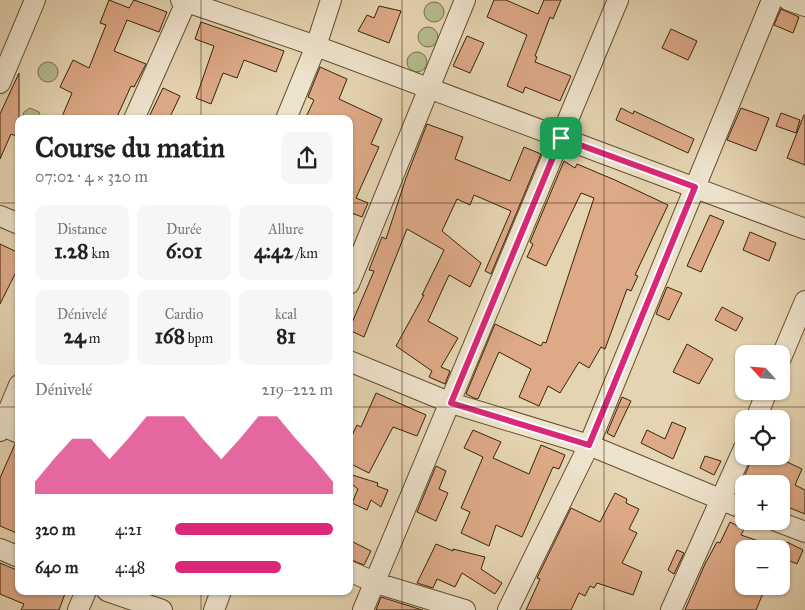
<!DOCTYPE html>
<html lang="fr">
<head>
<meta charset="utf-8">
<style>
	:root { --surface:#fff; --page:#f6f6f6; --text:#222; --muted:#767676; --accent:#db2777 }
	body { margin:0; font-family:"IM FELL Great Primer",serif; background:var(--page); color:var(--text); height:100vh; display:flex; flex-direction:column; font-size:19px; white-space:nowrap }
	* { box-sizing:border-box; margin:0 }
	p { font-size:16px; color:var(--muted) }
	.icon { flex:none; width:28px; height:28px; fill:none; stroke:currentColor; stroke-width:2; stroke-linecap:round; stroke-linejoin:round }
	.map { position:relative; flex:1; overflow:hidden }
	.panel { position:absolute; left:15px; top:115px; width:338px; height:480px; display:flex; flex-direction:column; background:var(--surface); border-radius:10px; box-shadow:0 1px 4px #0004 }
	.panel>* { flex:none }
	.needle { width:32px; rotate:296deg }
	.fabs { position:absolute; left:735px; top:345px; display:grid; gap:10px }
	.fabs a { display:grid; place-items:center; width:55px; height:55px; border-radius:10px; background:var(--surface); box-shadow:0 1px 4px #0004; font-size:25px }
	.pin { position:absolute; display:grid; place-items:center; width:42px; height:42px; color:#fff; margin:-21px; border-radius:10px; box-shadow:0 2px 8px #0006 }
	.round { display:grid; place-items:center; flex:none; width:52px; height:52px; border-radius:10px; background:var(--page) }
	.head { display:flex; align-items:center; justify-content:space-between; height:85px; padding:0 20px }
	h1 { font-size:28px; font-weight:700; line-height:38px }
	.metrics { display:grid; grid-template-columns:repeat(3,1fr); gap:8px; height:85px; padding:5px 20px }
	.metrics div { display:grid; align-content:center; border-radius:10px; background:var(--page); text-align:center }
	.metrics b { font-size:21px; font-weight:700 }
	.metrics small { font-size:14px; font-weight:400 }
	.metrics p { font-size:14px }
	.chart { height:140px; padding:10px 20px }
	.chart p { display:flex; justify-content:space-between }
	.chart svg { width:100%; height:90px; margin-top:5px; fill:var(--accent); opacity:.7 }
	ul { padding:0 20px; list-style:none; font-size:16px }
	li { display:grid; grid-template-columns:80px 60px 1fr; align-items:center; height:38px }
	li i { height:12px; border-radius:6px; background:var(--accent) }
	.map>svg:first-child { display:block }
	.green { fill:#b5bc8b; stroke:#76704a }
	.building { fill:#dda987; stroke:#382308 }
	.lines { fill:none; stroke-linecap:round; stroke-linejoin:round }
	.street-casing { stroke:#634f32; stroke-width:22 }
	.street { stroke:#eee3cc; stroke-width:20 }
	.route-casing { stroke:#fff; stroke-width:10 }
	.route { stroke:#db2777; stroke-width:6 }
	.grid { fill:none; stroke:#382308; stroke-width:1; stroke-opacity:0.55 }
</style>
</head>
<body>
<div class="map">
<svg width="805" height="610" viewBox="0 0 805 610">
	<rect width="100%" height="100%" fill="#e5d4b1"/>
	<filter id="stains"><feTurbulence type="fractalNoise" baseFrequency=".004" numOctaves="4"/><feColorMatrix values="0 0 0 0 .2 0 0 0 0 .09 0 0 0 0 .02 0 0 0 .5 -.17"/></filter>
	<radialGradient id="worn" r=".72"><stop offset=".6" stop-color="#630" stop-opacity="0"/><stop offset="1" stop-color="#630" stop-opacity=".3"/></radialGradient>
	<!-- green -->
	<path class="green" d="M424 12a10 10 0 1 1 20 0a10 10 0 1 1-20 0Z
		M418 37a10 10 0 1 1 20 0a10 10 0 1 1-20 0Z
		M407 62a10 10 0 1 1 20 0a10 10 0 1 1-20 0Z
		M38 72a10 10 0 1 1 20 0a10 10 0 1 1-20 0Z
		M30,108L39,112L41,119H22L24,112Z"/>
	<!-- building -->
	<path class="building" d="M109,0L129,8L134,0L167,12L159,32L127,20L114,51L146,64L134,87L131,86L116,119H61L72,93L60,87L73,60L89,68L106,25L100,23Z
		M494,0H506L538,14L544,0H561L553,19L550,17L535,56L537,57L535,62L571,76L560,101L525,87L523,93L507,86L527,35L487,17Z
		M379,6L401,11L389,43L358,31L367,15L374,18Z
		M781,9L799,17L793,33L774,25Z
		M201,22L284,51L276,72L244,60L237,78L223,73L211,104L196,98L214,46L195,39Z
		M671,29L697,41L688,60L662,48Z
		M467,36L484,43L470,73L453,66Z
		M320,67L347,79L339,99L382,119L371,144L379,147L356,198L368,203L362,217L349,212V119H305L314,100L308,97Z
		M19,73V137L11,134L0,159V114Z
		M163,88L180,96L169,119H148Z
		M621,108L633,114L634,111L694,139L688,153L616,120Z
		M741,108L769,118L756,151L727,140Z
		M781,113L800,120L796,133L776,126Z
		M804,115H805V165L787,158Z
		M427,124L463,137L455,159L510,181L524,147L541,154L491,274L485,271L511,211L474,195L470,205L457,199L442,231L481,263L470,287L449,275L428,321L458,338L441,367L450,371L445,384L429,377L432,371L396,346L424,295H422L444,250L407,229L364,337L349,330L374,271L369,270L382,237L386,239L406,178Z
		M564,161L575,168L577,164L615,180L668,205L635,275L638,276L631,291L627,289L605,349L601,347L589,368L579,362L560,393L548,386L539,406L519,397L531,369L499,352L478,399L474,398L466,394L495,324L541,346L543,342L546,343L594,198L581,193L546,266L527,257L533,244L530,242Z
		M710,215L724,221L701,272L687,266Z
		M750,232L776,243L769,261L743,250Z
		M0,244L19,253V266L0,304Z
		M667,287L682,293L669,320L656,314Z
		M722,307L743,318L736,331L715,320Z
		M687,344L713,359L699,384L673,372Z
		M376,393L426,415L417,436L393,427L369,473L349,463V442L357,425L361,427Z
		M622,397L631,401L614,437L607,433Z
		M672,422L686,428L673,459L641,443L647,430L665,439Z
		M473,430L501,442L493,458L529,474L541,445L565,455L559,469L553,467L522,537L496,525L489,546L461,533L470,512L461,508L483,457L464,448Z
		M15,444L19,445V534L0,526V478Z
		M705,456L721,461L714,475L700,468Z
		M753,456H774L802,469L795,485L805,490V514L785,506L781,510V484H741Z
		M436,466L446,471L439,489L448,493L436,521L417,512Z
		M349,474L378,483L377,486L388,490L381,507L371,500L367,510L352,503L358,489L349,482Z
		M615,493L627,499L626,503L639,509L629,529L637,533L622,563L642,572L633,595L597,583L594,588L590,586L585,596L579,593L571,610H526L540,579L537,578L571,508L600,522Z
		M730,522L744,529L741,535L773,546V549H744V568L739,578L744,580V586H766L756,610H685L705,564L717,542L720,543Z
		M349,540L371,551L364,565L349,559Z
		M787,542L803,550L797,564L781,557Z
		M436,544L453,551V549L485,557L481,569L502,583L495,594L462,573L455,587L437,579L433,588L417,583Z
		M677,550L684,553L674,574L668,570Z
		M0,563L19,571V591H66L59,610H21L24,604L0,594Z
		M381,597L422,610H423H376Z"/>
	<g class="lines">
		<!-- street casing -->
		<g class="street-casing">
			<path id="street" d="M181,0L316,46L805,229
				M788,0L805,6
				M0,83L35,0
				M134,119L187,0
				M286,119L316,46L331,0
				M0,216L19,224
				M349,284L465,0
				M781,358L805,301
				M349,361L451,403L589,445L744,509
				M756,419L767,391
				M0,425L19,433
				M0,431L19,385
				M776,521L805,532
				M0,549L19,557
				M349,571L376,583L465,610
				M107,591L162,610
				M78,610L86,591
				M214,610L221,591
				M363,610L618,0
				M508,610L589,445L772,0
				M671,610L744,448"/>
		</g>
		<!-- street -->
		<use href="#street" class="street"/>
	</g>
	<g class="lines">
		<!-- route casing -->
		<g class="route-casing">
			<path id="route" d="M561,138L695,187L589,445L451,403Z"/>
		</g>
		<!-- route -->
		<use href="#route" class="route"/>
	</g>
	<!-- grid -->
	<path class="grid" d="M201,0V119M402,0V610M604,0V610M0,203H19M349,203H805M0,407H19M349,407H805M201,591V610"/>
	<rect width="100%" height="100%" filter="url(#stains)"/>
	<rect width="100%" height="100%" fill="url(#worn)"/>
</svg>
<div class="fabs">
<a><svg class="needle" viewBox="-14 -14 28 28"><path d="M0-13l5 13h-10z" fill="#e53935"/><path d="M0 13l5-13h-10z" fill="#767676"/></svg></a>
<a><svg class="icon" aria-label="locate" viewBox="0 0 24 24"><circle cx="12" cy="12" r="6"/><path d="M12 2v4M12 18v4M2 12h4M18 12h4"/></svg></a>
<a>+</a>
<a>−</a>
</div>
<div class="pin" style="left:561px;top:138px;background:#1e9e55"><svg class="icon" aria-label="arrive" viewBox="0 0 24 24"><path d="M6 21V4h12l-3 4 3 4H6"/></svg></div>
<section class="panel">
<div class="head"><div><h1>Course du matin</h1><p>07:02 · 4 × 320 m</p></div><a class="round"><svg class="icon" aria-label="share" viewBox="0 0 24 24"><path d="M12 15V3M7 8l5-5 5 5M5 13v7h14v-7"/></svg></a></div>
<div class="metrics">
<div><p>Distance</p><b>1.28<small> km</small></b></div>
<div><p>Durée</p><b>6:01</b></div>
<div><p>Allure</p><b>4:42<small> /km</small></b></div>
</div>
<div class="metrics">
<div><p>Dénivelé</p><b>24<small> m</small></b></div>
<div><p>Cardio</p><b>168<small> bpm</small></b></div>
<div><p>kcal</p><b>81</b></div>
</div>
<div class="chart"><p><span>Dénivelé</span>219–222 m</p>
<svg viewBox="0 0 160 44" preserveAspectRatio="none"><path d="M0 44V38L10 27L20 17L30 17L40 27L50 17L60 6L70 6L80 6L90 17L100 27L110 17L120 6L130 6L140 17L150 27L160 38V44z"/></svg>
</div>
<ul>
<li><b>320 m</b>4:21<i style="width:100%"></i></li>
<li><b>640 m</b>4:48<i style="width:67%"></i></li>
</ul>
</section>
</div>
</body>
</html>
